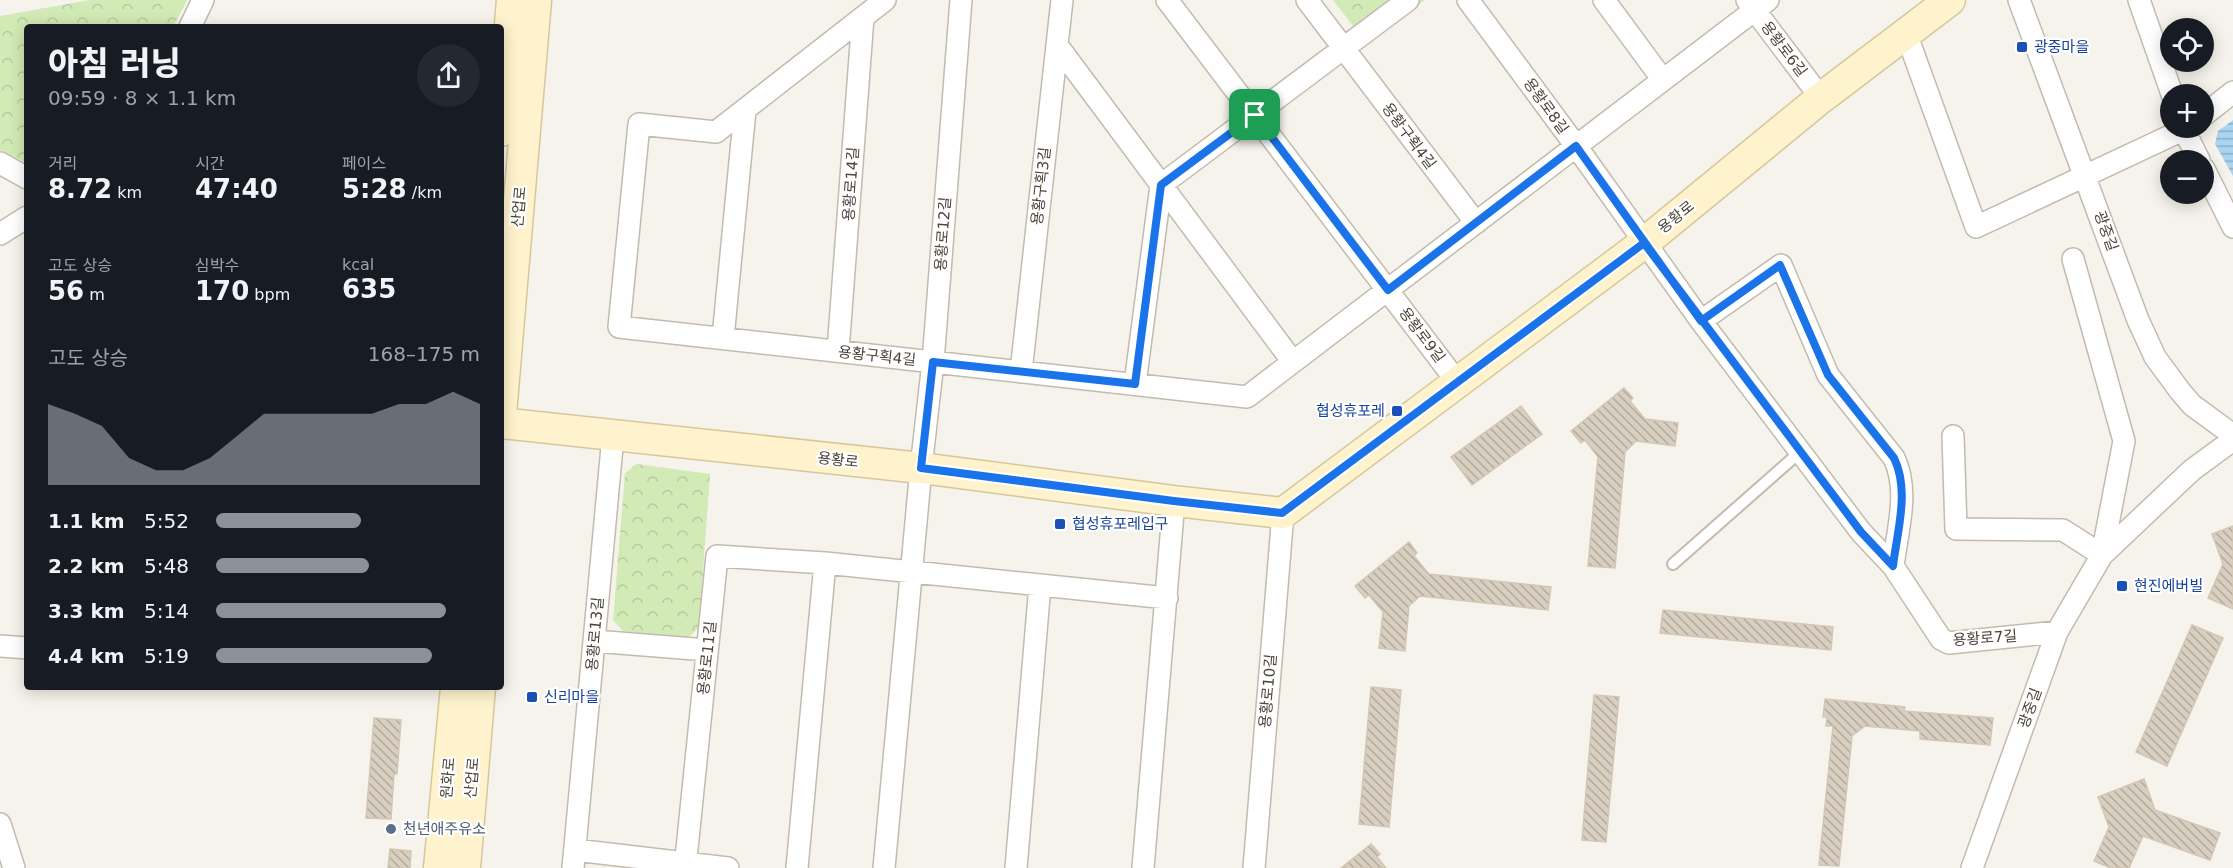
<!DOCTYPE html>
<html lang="ko">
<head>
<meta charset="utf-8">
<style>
	:root { --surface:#171b24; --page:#242831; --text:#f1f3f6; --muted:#9ea1a6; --accent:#8c9099 }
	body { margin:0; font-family:"DejaVu Sans","Noto Sans KR",sans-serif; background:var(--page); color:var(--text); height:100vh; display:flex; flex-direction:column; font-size:22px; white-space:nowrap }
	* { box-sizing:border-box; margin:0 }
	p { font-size:20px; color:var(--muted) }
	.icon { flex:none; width:33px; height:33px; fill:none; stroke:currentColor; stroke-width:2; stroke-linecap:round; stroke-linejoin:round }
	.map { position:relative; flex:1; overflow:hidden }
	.panel { position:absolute; left:24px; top:24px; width:480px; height:666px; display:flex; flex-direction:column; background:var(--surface); border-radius:6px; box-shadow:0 3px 15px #0003 }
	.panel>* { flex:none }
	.fabs { position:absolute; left:2160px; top:18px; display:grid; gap:12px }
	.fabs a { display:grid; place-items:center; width:54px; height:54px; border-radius:50%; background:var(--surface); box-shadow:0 3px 15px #0003; font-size:30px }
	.pin { position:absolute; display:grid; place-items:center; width:51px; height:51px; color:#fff; margin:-26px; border-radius:12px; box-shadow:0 3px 9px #0006 }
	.round { display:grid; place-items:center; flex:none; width:63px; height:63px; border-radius:32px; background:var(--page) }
	.headline { display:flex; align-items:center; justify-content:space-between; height:102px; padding:0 24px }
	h1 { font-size:33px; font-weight:800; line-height:45px }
	.figures { display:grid; grid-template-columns:repeat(3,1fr); gap:9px; height:102px; padding:6px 24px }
	.figures div { display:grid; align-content:center }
	.figures b { font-size:26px; font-weight:800 }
	.figures small { font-size:16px; font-weight:400 }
	.figures p { font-size:16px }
	.chart { height:168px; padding:12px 24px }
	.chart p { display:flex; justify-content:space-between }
	.chart svg { width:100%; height:108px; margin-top:6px; fill:var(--accent); opacity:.7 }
	ul { padding:0 24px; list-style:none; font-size:20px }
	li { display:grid; grid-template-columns:96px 72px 1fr; align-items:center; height:45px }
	li i { height:15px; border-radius:8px; background:var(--accent) }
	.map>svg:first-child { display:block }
	.park { fill:url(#park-crowns) }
	.water { fill:url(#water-rules) }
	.building { fill:url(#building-back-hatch); stroke:#d3c7b4; stroke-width:1.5 }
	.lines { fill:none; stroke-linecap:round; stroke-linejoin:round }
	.lane-casing { stroke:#c2bbae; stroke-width:14 }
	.street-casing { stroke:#c2bbae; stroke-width:24 }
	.secondary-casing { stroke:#d6c79b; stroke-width:33 }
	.lane { stroke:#fff; stroke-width:10 }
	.street { stroke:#fff; stroke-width:21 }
	.secondary { stroke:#fff3cd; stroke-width:30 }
	.route-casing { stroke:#fff; stroke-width:12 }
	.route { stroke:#1a73e8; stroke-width:8 }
	.transit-dot { fill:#1a4fb4; stroke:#fff; stroke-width:2 }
	.service-dot { fill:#5c6f8a; stroke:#fff; stroke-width:2 }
	.labels { text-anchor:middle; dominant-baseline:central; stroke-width:4.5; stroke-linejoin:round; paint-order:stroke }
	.transit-label { font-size:15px; fill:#164399; stroke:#fff; text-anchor:start }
	.street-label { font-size:15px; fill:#4b4439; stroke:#fff }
	.service-label { font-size:15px; fill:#4e5e75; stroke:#fff; text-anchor:start }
</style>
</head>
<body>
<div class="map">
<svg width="2233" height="868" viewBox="0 0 2233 868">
	<defs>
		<pattern id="park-crowns" width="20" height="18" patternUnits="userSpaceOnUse" patternTransform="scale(1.5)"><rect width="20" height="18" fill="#d2eab5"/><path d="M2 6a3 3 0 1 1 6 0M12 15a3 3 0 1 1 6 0" fill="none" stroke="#b6ca9c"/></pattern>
		<pattern id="water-rules" width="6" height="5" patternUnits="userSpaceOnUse" patternTransform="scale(1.5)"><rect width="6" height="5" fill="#a9d4f2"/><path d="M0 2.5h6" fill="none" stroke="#8caec5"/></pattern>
		<pattern id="building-back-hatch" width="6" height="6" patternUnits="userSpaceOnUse" patternTransform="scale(1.5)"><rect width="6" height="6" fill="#d8cfc1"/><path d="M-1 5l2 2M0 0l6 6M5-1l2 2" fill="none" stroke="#b1aa9e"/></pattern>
	</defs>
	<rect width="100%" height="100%" fill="#f6f3ec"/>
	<!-- park -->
	<path class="park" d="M90,0H187L173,27H27V163L0,150V16Z
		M1333,0H1425L1367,44Z
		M637,464L710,474L699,627L688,638L623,631L613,620L625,473Z"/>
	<!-- water -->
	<path class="water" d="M2233,120V176L2215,144L2218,131Z"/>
	<!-- building -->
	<path class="building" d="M1624,388L1633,398L1630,401L1645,419L1678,423L1675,446L1636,441L1625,452L1615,568L1588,566L1598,457L1585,440L1581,443L1571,431Z
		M1521,406L1542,434L1472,485L1451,457Z
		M2233,526V609L2208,598L2223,564L2212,534Z
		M1409,542L1417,553L1414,556L1429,574L1551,587L1548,610L1420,596L1409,606L1405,651L1379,648L1383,612L1369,595L1365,598L1355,586Z
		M1663,610L1833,627L1831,650L1660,633Z
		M2192,625L2223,638L2167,766L2136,752Z
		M1371,687L1401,690L1389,827L1359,824Z
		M1594,695L1619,697L1606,842L1582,840Z
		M1825,699L1905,707L1904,711L1993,718L1990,745L1920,739V731L1865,726L1852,736L1839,866L1819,865L1833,726H1826L1827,717H1823Z
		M374,718L401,720L397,774H394L391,819L366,818Z
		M2144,779L2155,810L2220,833L2210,860L2143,836L2129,868H2111L2094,861L2109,827L2098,797Z
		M1371,844L1380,854L1377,857L1386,868H1341Z
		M390,849L411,851L410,868H388Z"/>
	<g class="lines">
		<!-- lane casing -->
		<g class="lane-casing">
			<path id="lane" d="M1673,564L1800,452"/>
		</g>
		<!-- street casing -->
		<g class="street-casing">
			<path id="street" d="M885,0L716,132L639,124L619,327L1247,397L1768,0
				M1167,0L1458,383
				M1307,0L1476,223
				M1468,0L1576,146L1701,321L1861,532L1893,566L1941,639L1949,643L2057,632
				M1604,0L1663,80
				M1747,0L1821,98
				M2019,0L2138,320L2155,357L2180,391L2192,405L2233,435
				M2139,0L2172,94
				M190,27L203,0
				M1906,33L1976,227L2187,128
				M1057,45L1293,362
				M2204,115L2233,92
				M2183,128L2199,160
				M0,163L27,178
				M2204,169L2233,227
				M0,234L27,217
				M1701,321L1781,265L1828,375L1894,458C1910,491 1897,532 1893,566
				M723,338L745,110
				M838,351L863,17
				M1021,372L1062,0
				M1135,384L1161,185L1408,0
				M1953,436L1956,529L2063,530L2102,555L2124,441L2073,259
				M594,641L707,650
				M0,646L27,648
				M0,824L14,868
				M575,850L728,868
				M573,868L613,436
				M685,868L717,556L825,563L1167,598
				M797,868L825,563
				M884,868L921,468L933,362L961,0
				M1016,868L1040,585
				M1143,868L1174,501
				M1254,868L1283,513
				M1972,868L2057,632L2102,555L2192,470L2233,440"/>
		</g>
		<!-- secondary casing -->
		<g class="secondary-casing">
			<path id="secondary" d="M501,131L512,0
				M501,414L536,0
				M501,423L921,468L1174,501L1283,513L1644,243L1821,98L1950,0
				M439,868L456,687
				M465,868L480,687"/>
		</g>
		<!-- lane -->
		<use href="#lane" class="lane"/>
		<!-- street -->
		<use href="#street" class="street"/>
		<!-- secondary -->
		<use href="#secondary" class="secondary"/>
	</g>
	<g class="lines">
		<!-- route casing -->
		<g class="route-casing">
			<path id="route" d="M1255,115L1161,185L1135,384L933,362L921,468L1174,501L1282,513L1644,243L1861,532L1893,566C1897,532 1910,491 1894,458L1828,375L1780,265L1701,321L1576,146L1388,290L1255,115"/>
		</g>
		<!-- route -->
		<use href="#route" class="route"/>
	</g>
	<!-- markers -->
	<g class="transit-dot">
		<rect x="2016" y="41" width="12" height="12" rx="3"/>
		<rect x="1391" y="405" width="12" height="12" rx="3"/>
		<rect x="1054" y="518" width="12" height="12" rx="3"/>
		<rect x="2116" y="580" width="12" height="12" rx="3"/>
		<rect x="526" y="691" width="12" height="12" rx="3"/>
	</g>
	<circle class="service-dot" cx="391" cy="829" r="6"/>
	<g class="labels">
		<!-- transit labels -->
		<g class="transit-label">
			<text x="2034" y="47">광중마을</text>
			<text x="1385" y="411" text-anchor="end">협성휴포레</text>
			<text x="1072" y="524">협성휴포레입구</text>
			<text x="2134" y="586">현진에버빌</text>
			<text x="544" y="697">신리마을</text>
		</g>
		<!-- street labels -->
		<g class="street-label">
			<text transform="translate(1784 49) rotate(53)">용황로6길</text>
			<text transform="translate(1546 106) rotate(54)">용황로8길</text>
			<text transform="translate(1409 136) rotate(53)">용황구획4길</text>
			<text transform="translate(851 184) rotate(-86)">용황로14길</text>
			<text transform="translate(1041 186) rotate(-84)">용황구획3길</text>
			<text transform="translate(519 207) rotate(-85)">산업로</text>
			<text transform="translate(1676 217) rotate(-39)">용황로</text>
			<text transform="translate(2106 231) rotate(70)">광중길</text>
			<text transform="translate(943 234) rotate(-86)">용황로12길</text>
			<text transform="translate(1422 335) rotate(53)">용황로9길</text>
			<text transform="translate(877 356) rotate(6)">용황구획4길</text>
			<text transform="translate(838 460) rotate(6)">용황로</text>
			<text transform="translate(595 634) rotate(-85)">용황로13길</text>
			<text transform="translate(1985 638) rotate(-4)">용황로7길</text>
			<text transform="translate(707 658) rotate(-84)">용황로11길</text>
			<text transform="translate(1268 691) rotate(-85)">용황로10길</text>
			<text transform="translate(2030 708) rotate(-70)">광중길</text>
			<text transform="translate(448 778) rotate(-85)">원화로</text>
			<text transform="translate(472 778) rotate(-85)">산업로</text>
		</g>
		<!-- service labels -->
		<g class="service-label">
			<text x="403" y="829">천년애주유소</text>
		</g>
	</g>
</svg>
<div class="fabs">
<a><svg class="icon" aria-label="locate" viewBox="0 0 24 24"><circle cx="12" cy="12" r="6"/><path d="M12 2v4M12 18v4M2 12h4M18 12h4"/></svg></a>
<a>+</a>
<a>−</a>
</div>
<div class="pin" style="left:1255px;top:115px;background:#1e9e55"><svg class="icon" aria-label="arrive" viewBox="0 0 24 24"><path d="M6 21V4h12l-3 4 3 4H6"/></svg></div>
<section class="panel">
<div class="headline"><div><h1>아침 러닝</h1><p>09:59 · 8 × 1.1 km</p></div><a class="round"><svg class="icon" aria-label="share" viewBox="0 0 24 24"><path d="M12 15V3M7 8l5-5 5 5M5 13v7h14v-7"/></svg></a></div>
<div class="figures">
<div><p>거리</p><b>8.72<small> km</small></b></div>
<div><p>시간</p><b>47:40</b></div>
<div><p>페이스</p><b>5:28<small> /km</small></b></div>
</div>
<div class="figures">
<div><p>고도 상승</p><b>56<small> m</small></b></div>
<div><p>심박수</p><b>170<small> bpm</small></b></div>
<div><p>kcal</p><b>635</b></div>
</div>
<div class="chart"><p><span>고도 상승</span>168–175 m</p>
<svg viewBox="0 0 160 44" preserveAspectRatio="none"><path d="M0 44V11L10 15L20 20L30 33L40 38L50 38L60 33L70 24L80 15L90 15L100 15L110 15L120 15L130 11L140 11L150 6L160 11V44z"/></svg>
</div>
<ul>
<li><b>1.1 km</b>5:52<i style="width:55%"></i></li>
<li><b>2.2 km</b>5:48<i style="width:58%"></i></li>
<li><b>3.3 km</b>5:14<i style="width:87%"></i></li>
<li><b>4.4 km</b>5:19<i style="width:82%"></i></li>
</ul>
</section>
</div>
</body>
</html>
